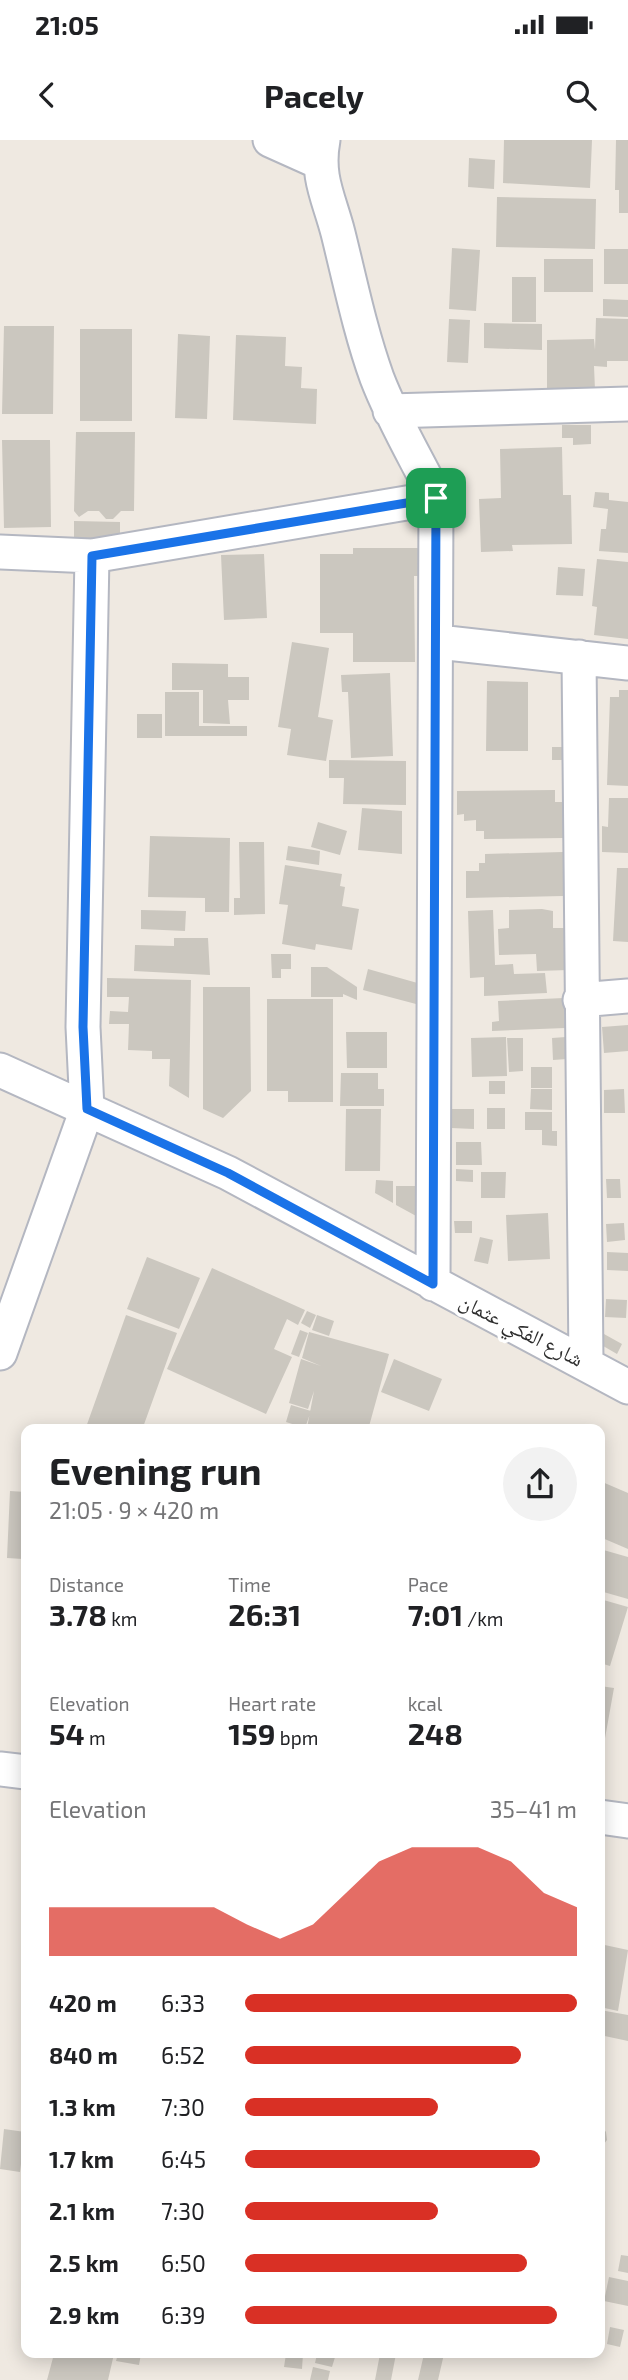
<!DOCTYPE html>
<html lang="en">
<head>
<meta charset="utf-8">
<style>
	:root { --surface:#fff; --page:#f2f2f2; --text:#202124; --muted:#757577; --accent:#d93025 }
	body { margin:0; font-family:"Exo 2","Noto Naskh Arabic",sans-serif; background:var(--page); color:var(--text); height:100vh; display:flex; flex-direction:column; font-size:26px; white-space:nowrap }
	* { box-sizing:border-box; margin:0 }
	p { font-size:23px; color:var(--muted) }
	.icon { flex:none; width:38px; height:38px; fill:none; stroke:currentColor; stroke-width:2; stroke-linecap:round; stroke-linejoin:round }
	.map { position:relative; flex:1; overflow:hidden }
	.drawer { position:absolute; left:21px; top:1284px; width:584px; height:934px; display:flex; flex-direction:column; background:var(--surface); border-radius:14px; box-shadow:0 4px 18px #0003 }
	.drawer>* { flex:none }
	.pin { position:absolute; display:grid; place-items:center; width:60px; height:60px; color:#fff; margin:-30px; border-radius:14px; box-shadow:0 4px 10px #0006 }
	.round { display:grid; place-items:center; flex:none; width:74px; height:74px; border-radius:37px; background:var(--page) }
	.summary { display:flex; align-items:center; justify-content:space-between; height:119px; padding:0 28px }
	h1 { font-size:38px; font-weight:700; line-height:52px }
	.metrics { display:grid; grid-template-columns:repeat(3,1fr); gap:10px; height:119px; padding:7px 28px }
	.metrics div { display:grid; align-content:center }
	.metrics b { font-size:30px; font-weight:700 }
	.metrics small { font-size:19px; font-weight:400 }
	.metrics p { font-size:19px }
	.chart { height:196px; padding:14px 28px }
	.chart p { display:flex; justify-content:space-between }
	.chart svg { width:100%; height:126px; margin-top:7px; fill:var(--accent); opacity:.7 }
	ul { padding:0 28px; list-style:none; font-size:23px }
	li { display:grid; grid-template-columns:112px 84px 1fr; align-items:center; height:52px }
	li i { height:18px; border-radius:9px; background:var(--accent) }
	.status { display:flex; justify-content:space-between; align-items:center; height:49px; padding:0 35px; background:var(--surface); direction:ltr }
	.status svg { height:19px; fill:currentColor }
	header { display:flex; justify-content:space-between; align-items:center; height:91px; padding:0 28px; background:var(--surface); font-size:32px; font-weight:700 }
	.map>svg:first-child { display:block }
	.building { fill:#cbc7bf }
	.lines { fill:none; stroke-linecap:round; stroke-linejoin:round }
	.minor-casing { stroke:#b4b7c1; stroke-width:37 }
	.minor { stroke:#fff; stroke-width:33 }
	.route-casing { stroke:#fff; stroke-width:14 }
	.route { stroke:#1a73e8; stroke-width:9 }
	.labels { text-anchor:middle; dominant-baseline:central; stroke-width:7; stroke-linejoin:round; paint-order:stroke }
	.street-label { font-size:21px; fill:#2e2e2e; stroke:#fff }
</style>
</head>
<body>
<div class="status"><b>21:05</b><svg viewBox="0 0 49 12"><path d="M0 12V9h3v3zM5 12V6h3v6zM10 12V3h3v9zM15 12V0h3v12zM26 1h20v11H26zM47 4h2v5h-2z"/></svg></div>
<header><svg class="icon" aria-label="back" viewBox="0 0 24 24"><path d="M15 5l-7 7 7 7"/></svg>Pacely<svg class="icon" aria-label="search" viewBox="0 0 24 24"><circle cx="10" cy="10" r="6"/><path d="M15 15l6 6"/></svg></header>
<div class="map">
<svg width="628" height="2240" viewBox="0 0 628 2240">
	<rect width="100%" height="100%" fill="#efe9e1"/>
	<!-- building -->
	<path class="building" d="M504,0H592L590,48L503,43Z
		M616,0H628V73H619V50H615Z
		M469,18L495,20L494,49L468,47Z
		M497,57L596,59L595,109L496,107Z
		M452,108L480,110L476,171L449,169Z
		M604,109H628V144H604Z
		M544,119H593V152H544Z
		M512,137H536V182H512Z
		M603,159L628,160V177L603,176Z
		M596,178L628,179V221H607V227L594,226L595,250L547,252V200L594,199L595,210Z
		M449,179L470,180L468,223L447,222Z
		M484,183L542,184V210L484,208Z
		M4,186H54L53,274H2Z
		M80,189H132V281H80Z
		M178,194L210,196L207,279L175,278Z
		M236,195L286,197L285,226L302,227L301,248L317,249L316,284L233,280Z
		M562,285H591V304L573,305V298H562Z
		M76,292H135L134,371H121L113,379H106L99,371H88L79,377L74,371Z
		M2,300H50L51,387L4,388Z
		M562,307L563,355H571L572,404L512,405L513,411L481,412L479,359L501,358L500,309Z
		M595,352L609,353V360L628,362V413L599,411L601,389H606L608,369L593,367Z
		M74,381L120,382V401H74Z
		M353,408H423V436H414L415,522H353V493H320V414H353Z
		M264,414L267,478L224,480L221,415Z
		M597,419L628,422V499L594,495L597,467L592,466Z
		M558,427L585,429L583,456L556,455Z
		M292,502L329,508L318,577L333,580L326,621L287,615L291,589L278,587Z
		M172,523L228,524V537H249V560H228L230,584L203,583V550H172Z
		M390,533L393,616L351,618L348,552H342L341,535Z
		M487,541L528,542V611H486Z
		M619,550H628V646L607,645L610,557H619Z
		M165,552H199V586H247V596H165Z
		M137,574H162V598H137Z
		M552,607H564V620H552Z
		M329,620L406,621V665L343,664L344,638H329Z
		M555,650V662H563V698L484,699V691H476V680L464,681V674L457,675V651Z
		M609,658H628V713L602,712V686L608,687Z
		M362,668L402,671V714L358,710Z
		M318,682L347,691L340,715L311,707Z
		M150,696L230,698L229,772H205V758L148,757Z
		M239,702H264L265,774L234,775V758H240Z
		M288,706L320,711L319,725L286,720Z
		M563,712V756L466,758V731H479V723H485V714Z
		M285,725L342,734L340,746L345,747L342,766L359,769L352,810L316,804L315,810L282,804L288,765L279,764Z
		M617,728H628V802L613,801Z
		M542,769L553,771V788H568L569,830L537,831L536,814L499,815L498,789L509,788V770Z
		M141,770L186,771L185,791L141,789Z
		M493,770L495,825L513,824L514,834L545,833L547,853L484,856V837L470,838L468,771Z
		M174,798H208L210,835L134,831L135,805L174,806Z
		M271,814H291V829H281V838H272Z
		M311,827H327L357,847V860L343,854V857H311Z
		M368,829L421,844L416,864L363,850Z
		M107,838L191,840L189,958L169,946L170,919H152V911L128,910L129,884H109L110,871L128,872L129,857H107Z
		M203,847H250L251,951L223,978L203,969Z
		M564,858L565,888L492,891V882L499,881L498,861Z
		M267,859H333V962H288V951H267Z
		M628,885V911L604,913L602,887Z
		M346,892H387V928H347Z
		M506,897L507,936L472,937L471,898Z
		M566,897L567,919L553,920L552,898Z
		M507,898H523V931L509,932Z
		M531,927H552V948H531Z
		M341,933H378V949H384V966H340Z
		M489,941H505V954H489Z
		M531,949H552V970L530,969Z
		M624,949L625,973H604V950Z
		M487,968H505V989H487Z
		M346,969H381L380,1031H345Z
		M451,969H474V989L451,988Z
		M525,972H552V991H557V1006L542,1005V990H525Z
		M456,1002H481L482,1025H456Z
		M456,1029L473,1030V1042L456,1041Z
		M481,1032H506L505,1058H481Z
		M606,1039H620L621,1058H607Z
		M376,1040L393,1041V1063L375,1053Z
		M396,1046H419L418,1077L396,1065Z
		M548,1073L550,1119L508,1121L506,1075Z
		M454,1081H472V1093H455Z
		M624,1083L625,1100L607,1102L606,1084Z
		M480,1097L493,1100L488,1124L474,1121Z
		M607,1112L628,1113V1131L607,1130Z
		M147,1117L200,1138L179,1189L127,1169Z
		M212,1128L305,1170L298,1185L287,1179L274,1209L292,1217L266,1274L167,1229Z
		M606,1159L627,1160L626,1178L605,1177Z
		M307,1171L316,1175L310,1188L301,1183Z
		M126,1175L177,1193L142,1290H85Z
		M317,1175L334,1181L329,1196L312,1190Z
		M300,1190L308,1193L299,1217L291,1214Z
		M309,1192L389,1214L368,1290L307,1288L314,1251L308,1269L289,1263L301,1219L321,1226L302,1218Z
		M604,1194L622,1204L617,1214L598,1203Z
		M394,1219L442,1239L429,1271L381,1252Z
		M291,1265L311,1271L305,1288L286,1282Z
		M280,1285L296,1289V1290H279Z
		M600,1341L628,1353V1409L600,1397Z
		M10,1351L26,1352L23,1419L7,1418Z
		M600,1409L628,1417V1459L600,1451Z
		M600,1459L628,1467L610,1526L600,1523Z
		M600,1546L614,1548L602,1615H600Z
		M600,1804L628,1810L618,1871L600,1867Z
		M600,1870L628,1875V1901L600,1895Z
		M600,1984L606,1992L607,2000L600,2009Z
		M4,1989L25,1992L20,2032L0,2029Z
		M621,2115L628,2116V2133L618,2131Z
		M609,2137L628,2141V2166L604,2161Z
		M610,2187L624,2190L620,2207L607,2204Z
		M54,2214H114L108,2240H47Z
		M118,2214H141L139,2225L116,2221Z
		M286,2214H303L302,2229L284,2227Z
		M317,2214H336L332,2227L315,2223Z
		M380,2214H396L391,2240H375Z
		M424,2214H444L438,2240H418Z
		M313,2227L330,2231L328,2240H310Z"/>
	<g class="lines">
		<!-- minor casing -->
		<g class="minor-casing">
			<path id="minor" d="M270,0L319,22
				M323,0C316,37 329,58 338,93C350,141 360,191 377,238C393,280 416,318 436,358L433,1144
				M390,271L628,264
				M0,412L92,416L436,358
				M438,502L628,523
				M579,517L586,1222
				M580,860L628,856
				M0,930L228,1033L628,1247
				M0,1213L87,969L83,887L92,416
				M0,1629L26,1632
				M600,1677L628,1681"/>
		</g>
		<!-- minor -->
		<use href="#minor" class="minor"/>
	</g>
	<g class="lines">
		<!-- route casing -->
		<g class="route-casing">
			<path id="route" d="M436,358L433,1144L228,1033L87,969L83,887L92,416Z"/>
		</g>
		<!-- route -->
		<use href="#route" class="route"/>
	</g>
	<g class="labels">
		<!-- street labels -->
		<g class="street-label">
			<text transform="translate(522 1189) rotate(27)">شارع الفكي عثمان</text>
		</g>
	</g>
</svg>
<div class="pin" style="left:436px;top:358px;background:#1e9e55"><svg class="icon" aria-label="arrive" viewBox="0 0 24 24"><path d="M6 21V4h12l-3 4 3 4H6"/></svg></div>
<section class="drawer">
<div class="summary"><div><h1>Evening run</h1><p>21:05 · 9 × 420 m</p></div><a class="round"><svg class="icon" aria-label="share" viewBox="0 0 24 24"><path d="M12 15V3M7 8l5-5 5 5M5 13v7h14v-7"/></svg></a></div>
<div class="metrics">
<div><p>Distance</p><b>3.78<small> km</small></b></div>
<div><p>Time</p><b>26:31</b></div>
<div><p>Pace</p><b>7:01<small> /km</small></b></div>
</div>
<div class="metrics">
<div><p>Elevation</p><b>54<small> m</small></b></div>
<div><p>Heart rate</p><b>159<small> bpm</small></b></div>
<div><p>kcal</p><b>248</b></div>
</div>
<div class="chart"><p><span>Elevation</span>35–41 m</p>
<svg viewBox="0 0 160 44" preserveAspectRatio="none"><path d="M0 44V27L10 27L20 27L30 27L40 27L50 27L60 33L70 38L80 33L90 22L100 11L110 6L120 6L130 6L140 11L150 22L160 27V44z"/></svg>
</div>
<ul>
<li><b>420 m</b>6:33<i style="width:100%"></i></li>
<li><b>840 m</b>6:52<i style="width:83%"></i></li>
<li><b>1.3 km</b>7:30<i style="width:58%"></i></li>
<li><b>1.7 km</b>6:45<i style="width:89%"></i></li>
<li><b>2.1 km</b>7:30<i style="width:58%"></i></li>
<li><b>2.5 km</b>6:50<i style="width:85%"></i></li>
<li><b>2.9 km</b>6:39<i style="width:94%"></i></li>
</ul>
</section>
</div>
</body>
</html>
